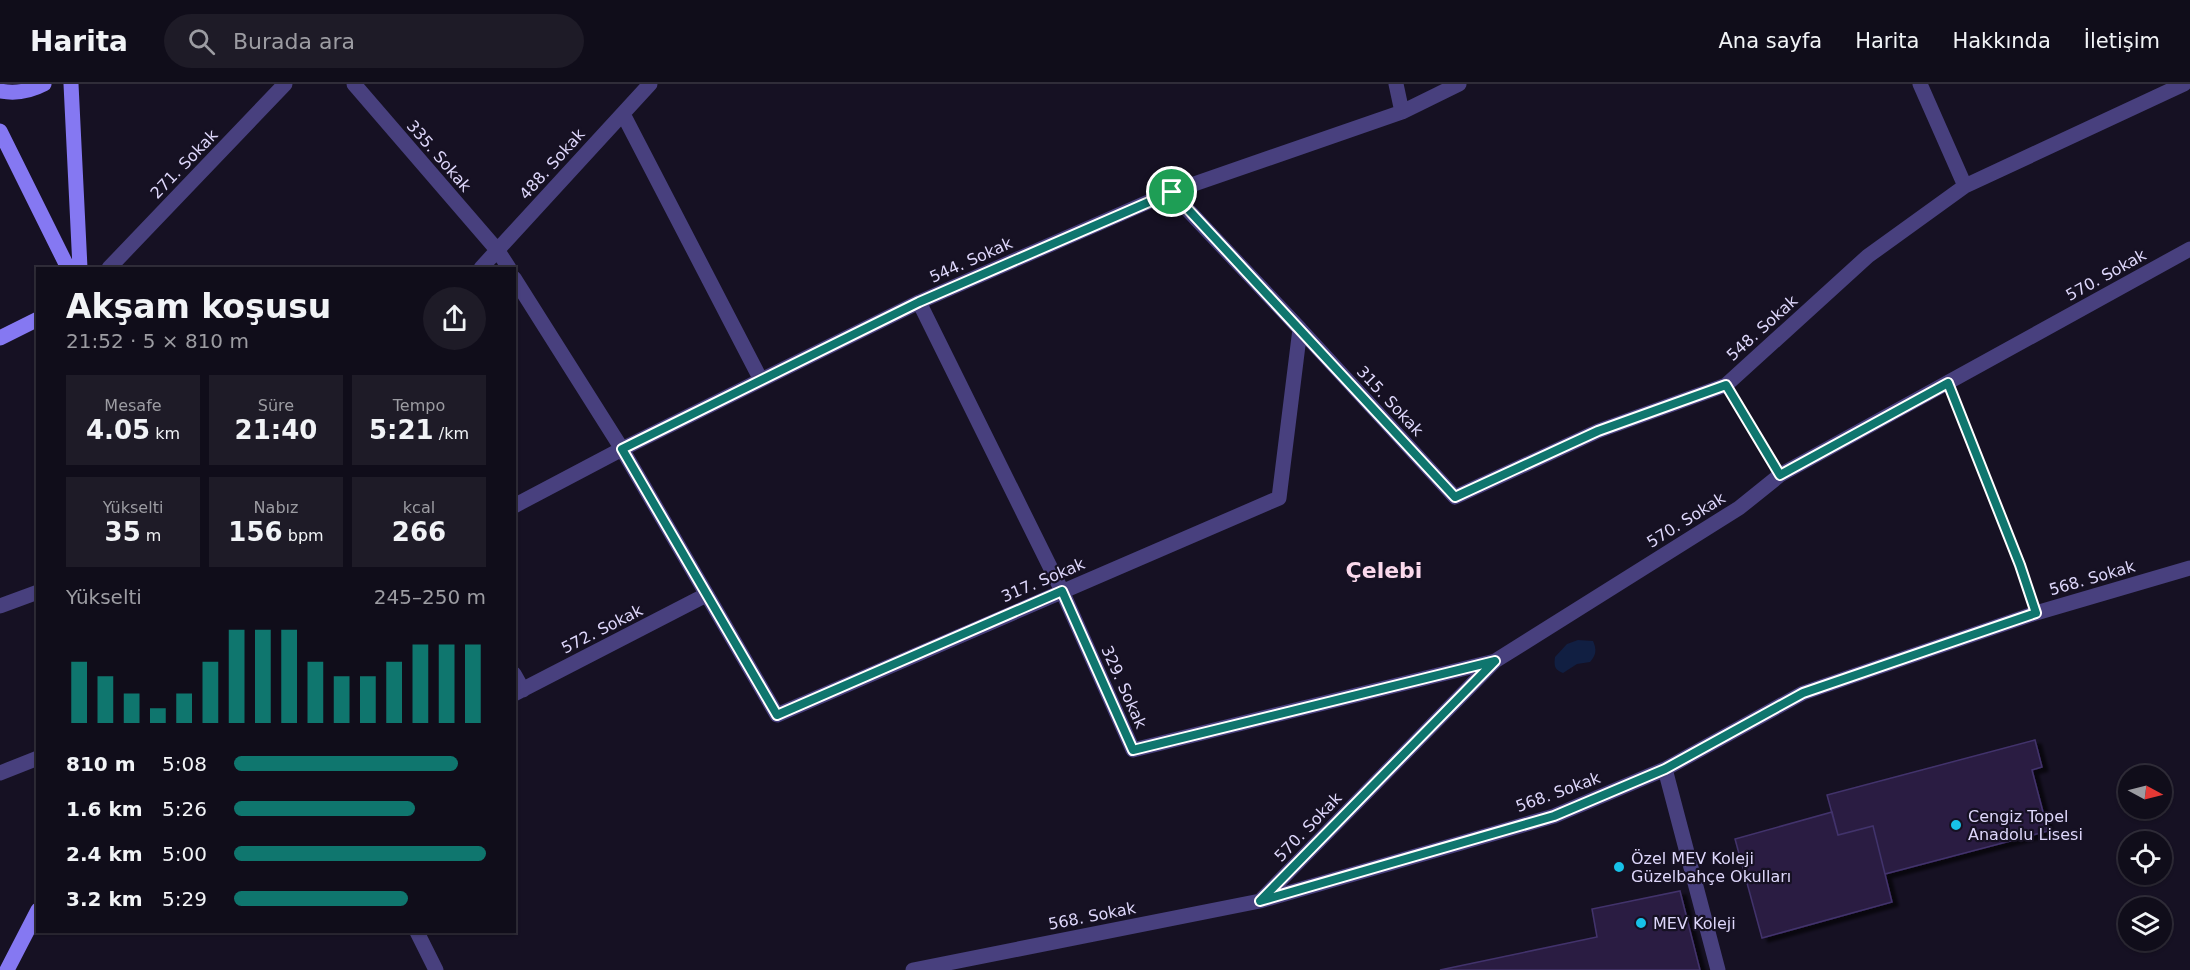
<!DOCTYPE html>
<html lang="tr">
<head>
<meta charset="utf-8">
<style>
	:root { --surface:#100d1a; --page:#1e1b27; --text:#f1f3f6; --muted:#9c9ca2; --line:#302d39; --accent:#0f766e }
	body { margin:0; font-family:"DejaVu Sans",sans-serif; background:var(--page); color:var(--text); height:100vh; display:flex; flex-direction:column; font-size:22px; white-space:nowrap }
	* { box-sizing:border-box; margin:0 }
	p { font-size:20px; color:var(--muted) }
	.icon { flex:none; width:33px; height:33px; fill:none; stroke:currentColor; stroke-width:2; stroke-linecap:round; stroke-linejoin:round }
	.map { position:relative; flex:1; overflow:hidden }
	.drawer { position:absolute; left:36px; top:183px; width:480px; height:666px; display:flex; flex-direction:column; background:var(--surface); border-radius:0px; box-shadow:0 2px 4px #0004,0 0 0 2px var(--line) }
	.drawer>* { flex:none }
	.needle { width:39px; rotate:97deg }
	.tools { position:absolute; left:2118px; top:681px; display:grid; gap:12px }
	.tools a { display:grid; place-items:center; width:54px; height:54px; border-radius:50%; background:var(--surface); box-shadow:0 2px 4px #0004,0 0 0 2px var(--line); font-size:30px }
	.pin { position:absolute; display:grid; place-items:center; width:51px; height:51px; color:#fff; margin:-26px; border:3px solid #fff; border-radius:50%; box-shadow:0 2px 6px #0007 }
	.round { display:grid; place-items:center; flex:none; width:63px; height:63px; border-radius:32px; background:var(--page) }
	.summary { display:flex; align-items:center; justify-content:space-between; height:102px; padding:0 30px }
	h1 { font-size:33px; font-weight:700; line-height:45px }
	.figures { display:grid; grid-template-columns:repeat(3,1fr); gap:9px; height:102px; padding:6px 30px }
	.figures div { display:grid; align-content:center; border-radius:0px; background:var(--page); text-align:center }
	.figures b { font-size:26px; font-weight:700 }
	.figures small { font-size:16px; font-weight:400 }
	.figures p { font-size:16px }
	.chart { height:168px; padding:12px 30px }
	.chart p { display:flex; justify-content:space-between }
	.chart svg { width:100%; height:108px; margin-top:6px; stroke:var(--accent); stroke-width:6 }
	ul { padding:0 30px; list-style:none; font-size:20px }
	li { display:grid; grid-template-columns:96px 72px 1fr; align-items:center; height:45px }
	li i { height:15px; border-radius:8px; background:var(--accent) }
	header { display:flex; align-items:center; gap:36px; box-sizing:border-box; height:84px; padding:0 30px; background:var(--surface); border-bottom:2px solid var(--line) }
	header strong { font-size:28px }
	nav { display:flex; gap:33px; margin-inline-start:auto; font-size:21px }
	.search { width:420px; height:54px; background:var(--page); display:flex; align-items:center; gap:15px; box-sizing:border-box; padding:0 21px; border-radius:33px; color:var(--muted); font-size:22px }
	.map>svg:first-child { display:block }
	.water { fill:#111f42 }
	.building { fill:#291f43; stroke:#43336c; stroke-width:1.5; filter:url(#shadow) }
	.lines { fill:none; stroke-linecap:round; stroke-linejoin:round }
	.path { stroke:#3ba8ab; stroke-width:4; stroke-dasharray:3 4.5; stroke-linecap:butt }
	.street { stroke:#48407e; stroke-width:15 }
	.secondary { stroke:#8578f2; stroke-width:15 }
	.route-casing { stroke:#fff; stroke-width:12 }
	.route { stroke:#0f766e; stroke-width:8 }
	.poi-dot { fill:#17c1e8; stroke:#161123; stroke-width:2 }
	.labels { text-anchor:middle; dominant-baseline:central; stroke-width:4.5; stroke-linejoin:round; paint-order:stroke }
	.street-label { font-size:16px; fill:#ded7fb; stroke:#161123 }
	.poi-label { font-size:16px; fill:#ded7fb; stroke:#161123; text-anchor:start }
	.district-label { font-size:22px; font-weight:bold; fill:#fbd9ec; stroke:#161123 }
</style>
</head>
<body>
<header>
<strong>Harita</strong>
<div class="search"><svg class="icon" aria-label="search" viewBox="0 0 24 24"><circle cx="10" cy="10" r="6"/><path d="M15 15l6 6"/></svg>Burada ara</div>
<nav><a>Ana sayfa</a><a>Harita</a><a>Hakkında</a><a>İletişim</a></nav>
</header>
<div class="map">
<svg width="2190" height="886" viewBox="0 0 2190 886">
	<defs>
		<filter id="shadow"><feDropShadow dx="6" dy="4" stdDeviation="1.5" flood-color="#0009"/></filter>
	</defs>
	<rect width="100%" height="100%" fill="#161123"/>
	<!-- water -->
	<path class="water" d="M1578,556L1593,557C1597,566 1596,571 1590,578L1577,580L1563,589C1554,586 1554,581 1555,573L1567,560Z"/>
	<!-- building -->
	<path class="building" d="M2035,656L2042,683L2032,686L2048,747L1885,790L1873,742L1838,751L1827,711Z
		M1832,728L1838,751L1873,742L1892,818L1762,854L1735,755Z
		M1680,807L1700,886H1440L1597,853L1592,825Z"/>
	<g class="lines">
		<!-- path -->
		<path class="path" d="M1739,322L1767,370
			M1957,322L2028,505"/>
		<!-- street -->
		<path class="street" d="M354,0L498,167L509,184
			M1396,0L1402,28
			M623,30L761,296
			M1965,102L2184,0
			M109,184L285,0
			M481,184L650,0
			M514,194L622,365L777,631L1279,414L1300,245L1171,108
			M919,218L1062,507L1133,666L1495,577
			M1300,245L1455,413L1598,347L1726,301L1868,172L1965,102L1920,0
			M514,422L622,365L919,218L1171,108L1402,28L1459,0
			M0,522L38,508
			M514,590L523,606
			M514,610L706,511
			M1665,685L1718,886
			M0,689L38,674
			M1262,815L1495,577L1739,424L1780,391L2190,165
			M417,848L436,886
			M913,886L1260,817L1554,732L1665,685L1803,609L2036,529L2190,484"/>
		<!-- secondary -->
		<path class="secondary" d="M71,0L80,184
			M0,7C16,10 29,8 44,0
			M0,47L68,184
			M0,254L38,235
			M7,886L38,826"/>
	</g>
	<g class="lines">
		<!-- route casing -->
		<g class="route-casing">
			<path id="route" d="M1172,108L1455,413L1598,347L1726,301L1780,391L1948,299L2020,481L2036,529L1803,609L1665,685L1554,732L1260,817L1495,577L1133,666L1062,507L777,631L622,365L919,218Z"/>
		</g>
		<!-- route -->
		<use href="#route" class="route"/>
	</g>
	<!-- markers -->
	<g class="poi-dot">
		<circle cx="1956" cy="741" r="6"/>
		<circle cx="1619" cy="783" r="6"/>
		<circle cx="1641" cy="839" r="6"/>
	</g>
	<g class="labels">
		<!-- street labels -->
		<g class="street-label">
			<text transform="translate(439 72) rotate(49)">335. Sokak</text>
			<text transform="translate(184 80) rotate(-46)">271. Sokak</text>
			<text transform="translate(552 80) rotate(-48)">488. Sokak</text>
			<text transform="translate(971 176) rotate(-24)">544. Sokak</text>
			<text transform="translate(2106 191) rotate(-29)">570. Sokak</text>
			<text transform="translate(1762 244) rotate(-42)">548. Sokak</text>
			<text transform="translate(1390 317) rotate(47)">315. Sokak</text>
			<text transform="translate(1686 436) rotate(-32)">570. Sokak</text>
			<text transform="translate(2092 494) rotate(-16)">568. Sokak</text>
			<text transform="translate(1043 496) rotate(-23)">317. Sokak</text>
			<text transform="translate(602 545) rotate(-27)">572. Sokak</text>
			<text transform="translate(1124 603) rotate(66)">329. Sokak</text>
			<text transform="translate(1558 708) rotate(-20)">568. Sokak</text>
			<text transform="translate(1308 743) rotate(-46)">570. Sokak</text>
			<text transform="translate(1092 832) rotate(-11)">568. Sokak</text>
		</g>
		<!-- poi labels -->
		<g class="poi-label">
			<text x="1968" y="732">Cengiz Topel<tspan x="1968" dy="18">Anadolu Lisesi</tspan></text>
			<text x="1631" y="774">Özel MEV Koleji<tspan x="1631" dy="18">Güzelbahçe Okulları</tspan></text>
			<text x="1653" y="839">MEV Koleji</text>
		</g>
		<!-- district labels -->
		<g class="district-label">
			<text x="1384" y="486">Çelebi</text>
		</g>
	</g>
</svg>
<div class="tools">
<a><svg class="needle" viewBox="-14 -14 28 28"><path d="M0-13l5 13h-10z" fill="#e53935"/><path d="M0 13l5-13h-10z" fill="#9c9ca2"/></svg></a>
<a><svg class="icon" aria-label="locate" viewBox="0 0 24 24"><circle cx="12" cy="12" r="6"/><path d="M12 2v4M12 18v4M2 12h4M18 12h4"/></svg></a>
<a><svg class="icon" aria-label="layers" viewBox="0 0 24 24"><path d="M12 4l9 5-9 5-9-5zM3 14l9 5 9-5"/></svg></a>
</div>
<div class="pin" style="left:1172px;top:108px;background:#1e9e55"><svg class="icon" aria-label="arrive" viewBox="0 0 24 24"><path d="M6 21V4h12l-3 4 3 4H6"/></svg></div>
<section class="drawer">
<div class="summary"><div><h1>Akşam koşusu</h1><p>21:52 · 5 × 810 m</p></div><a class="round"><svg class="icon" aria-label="share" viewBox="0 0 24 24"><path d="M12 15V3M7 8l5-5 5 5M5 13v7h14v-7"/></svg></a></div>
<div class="figures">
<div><p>Mesafe</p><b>4.05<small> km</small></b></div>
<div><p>Süre</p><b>21:40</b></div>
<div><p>Tempo</p><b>5:21<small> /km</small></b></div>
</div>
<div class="figures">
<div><p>Yükselti</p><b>35<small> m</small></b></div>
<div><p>Nabız</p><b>156<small> bpm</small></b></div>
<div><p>kcal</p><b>266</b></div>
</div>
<div class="chart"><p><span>Yükselti</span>245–250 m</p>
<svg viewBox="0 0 160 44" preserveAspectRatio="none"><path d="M5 44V19M15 44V25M25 44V32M35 44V38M45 44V32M55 44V19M65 44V6M75 44V6M85 44V6M95 44V19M105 44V25M115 44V25M125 44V19M135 44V12M145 44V12M155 44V12"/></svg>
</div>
<ul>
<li><b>810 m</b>5:08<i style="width:89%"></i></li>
<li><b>1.6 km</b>5:26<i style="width:72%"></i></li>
<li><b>2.4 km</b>5:00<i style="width:100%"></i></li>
<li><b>3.2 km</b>5:29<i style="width:69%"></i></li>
</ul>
</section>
</div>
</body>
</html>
